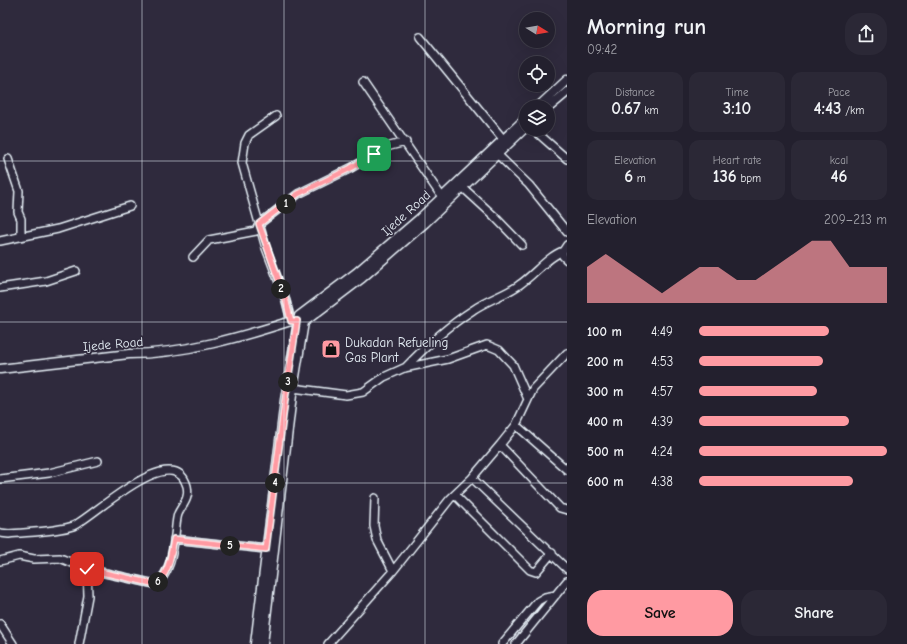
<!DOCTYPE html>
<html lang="en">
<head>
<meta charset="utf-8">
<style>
	:root { --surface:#23202e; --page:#2b2836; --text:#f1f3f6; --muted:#a3a3aa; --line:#403e4a; --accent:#ff9aa2 }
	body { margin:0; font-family:"Comic Neue",sans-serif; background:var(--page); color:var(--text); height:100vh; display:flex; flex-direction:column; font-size:15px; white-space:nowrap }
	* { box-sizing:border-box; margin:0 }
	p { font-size:13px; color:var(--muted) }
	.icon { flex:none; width:22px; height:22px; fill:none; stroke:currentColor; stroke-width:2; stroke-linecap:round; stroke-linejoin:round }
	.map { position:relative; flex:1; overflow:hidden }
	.panel { display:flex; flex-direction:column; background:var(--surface); width:340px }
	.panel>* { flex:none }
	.needle { width:26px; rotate:101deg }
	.tools { position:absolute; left:519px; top:12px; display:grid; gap:8px }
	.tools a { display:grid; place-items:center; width:36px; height:36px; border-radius:50%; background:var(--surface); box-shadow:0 4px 16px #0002,0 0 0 1px var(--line); font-size:20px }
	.pin { position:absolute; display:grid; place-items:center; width:34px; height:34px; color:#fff; margin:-17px; border-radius:8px; box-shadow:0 2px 6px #0006 }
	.km { position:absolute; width:20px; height:20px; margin:-10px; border-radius:50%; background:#222; color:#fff; font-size:11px; line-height:20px; text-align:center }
	.round { display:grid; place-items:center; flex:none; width:42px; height:42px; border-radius:16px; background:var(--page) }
	.summary { display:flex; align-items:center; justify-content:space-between; height:68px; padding:0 20px }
	h1 { font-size:22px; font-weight:700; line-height:30px }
	.metrics { display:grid; grid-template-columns:repeat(3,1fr); gap:6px; height:68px; padding:4px 20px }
	.metrics div { display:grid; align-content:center; border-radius:10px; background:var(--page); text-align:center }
	.metrics b { font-size:17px; font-weight:700 }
	.metrics small { font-size:11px; font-weight:400 }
	.metrics p { font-size:11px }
	.chart { height:112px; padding:8px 20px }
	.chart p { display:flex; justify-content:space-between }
	.chart svg { width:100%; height:72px; margin-top:4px; fill:var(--accent); opacity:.7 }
	.primary-button { display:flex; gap:8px; margin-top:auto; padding:8px 20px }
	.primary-button a { flex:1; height:46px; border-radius:16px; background:var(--accent); color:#111; font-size:16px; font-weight:700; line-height:46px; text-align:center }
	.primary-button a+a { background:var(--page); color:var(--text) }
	ul { padding:0 20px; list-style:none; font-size:13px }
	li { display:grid; grid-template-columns:64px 48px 1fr; align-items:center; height:30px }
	li i { height:10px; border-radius:5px; background:var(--accent) }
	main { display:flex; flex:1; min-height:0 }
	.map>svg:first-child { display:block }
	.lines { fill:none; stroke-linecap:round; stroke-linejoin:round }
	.minor-casing { stroke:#e8f1f8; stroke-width:10 }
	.major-casing { stroke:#e8f1f8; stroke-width:11 }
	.minor { stroke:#2f2a3d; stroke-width:7 }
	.major { stroke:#2f2a3d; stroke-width:8 }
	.route-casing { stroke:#fff; stroke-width:8 }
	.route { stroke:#ff9aa2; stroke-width:5 }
	.grid { fill:none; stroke:#e8f1f8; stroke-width:1; stroke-opacity:0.55 }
	.labels { text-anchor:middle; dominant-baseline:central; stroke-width:3.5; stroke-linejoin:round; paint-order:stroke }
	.street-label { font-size:13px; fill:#e8f1f8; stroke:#2f2a3d }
	.poi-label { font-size:13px; fill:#e8f1f8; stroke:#2f2a3d; text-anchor:start }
</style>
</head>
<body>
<main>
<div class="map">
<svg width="567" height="644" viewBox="0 0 567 644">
	<rect width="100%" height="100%" fill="#2f2a3d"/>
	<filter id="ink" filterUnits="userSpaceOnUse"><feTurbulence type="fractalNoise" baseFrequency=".025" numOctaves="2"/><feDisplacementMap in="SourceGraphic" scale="8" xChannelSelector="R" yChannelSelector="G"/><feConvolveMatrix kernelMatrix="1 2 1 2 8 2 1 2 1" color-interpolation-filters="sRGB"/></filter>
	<g filter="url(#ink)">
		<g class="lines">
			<!-- minor casing -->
			<g class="minor-casing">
				<path id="minor" d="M420,37L503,139
					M363,82L442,197
					M276,116L249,135L245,143L242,163L266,248L286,301L291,321
					M533,129L567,159
					M498,155L529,185L567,232
					M8,159L19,191L18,212L21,219V236
					M459,184L494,216L522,245
					M0,241L58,229L130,206
					M567,245L563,251V256L567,260
					M193,257L209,240L256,231L259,224L298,194L351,168L390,146L406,142
					M0,288L46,281L76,271
					M405,368C425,347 448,326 473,310C487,300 505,295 519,285C534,275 547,257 563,251
					M293,388L346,395L363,392L384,377L404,368L448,359L487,345L499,350L513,365L527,397
					M516,425L567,470
					M500,445L560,508L567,510
					M472,478L567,569
					M0,479L49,473L98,461
					M455,495L530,570L536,572L552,553
					M375,498L374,526L377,540L393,571
					M0,533L9,534C28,532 55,532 73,526C91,519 173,438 187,486C190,499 182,505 178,514C176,520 176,528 175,535C173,550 170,576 155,584L87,569L60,558L34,559L19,556L0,561
					M174,539L266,549
					M0,624L13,644
					M79,644L88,596L87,569
					M328,644L393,571L450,499L472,478L500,445L516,425L533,389L567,353
					M502,644L538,601L545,597L556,595
					M516,644L567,581"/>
			</g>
			<!-- major casing -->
			<g class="major-casing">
				<path id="major" d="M538,107L567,80
					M548,108L567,92
					M304,322L362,278L425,223L526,127
					M0,369L129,354C183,354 241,337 291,321H302
					M255,644L285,400L299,316L356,273L419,219L526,118
					M263,644L292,395L304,322"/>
			</g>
			<!-- minor -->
			<use href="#minor" class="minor"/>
			<!-- major -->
			<use href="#major" class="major"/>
		</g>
	</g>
	<g class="lines" filter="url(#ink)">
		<!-- route casing -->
		<g class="route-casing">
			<path id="route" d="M87,569L155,584C169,576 171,554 174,539L266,549L285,400L297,321H291L286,301L259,224L298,194L351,168L374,154"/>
		</g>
		<!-- route -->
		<use href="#route" class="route"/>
	</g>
	<!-- grid -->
	<path class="grid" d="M142,0V644M284,0V644M425,0V644M0,161H567M0,322H567M0,483H567"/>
	<!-- icons -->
	<defs>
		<g id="shop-square" transform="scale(1)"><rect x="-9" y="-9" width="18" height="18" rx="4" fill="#ff9aa2" stroke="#2f2a3d"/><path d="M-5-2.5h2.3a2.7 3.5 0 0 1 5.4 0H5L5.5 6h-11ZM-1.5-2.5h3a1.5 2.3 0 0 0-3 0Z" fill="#111"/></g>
	</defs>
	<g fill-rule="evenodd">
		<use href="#shop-square" x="331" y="349"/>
	</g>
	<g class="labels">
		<!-- street labels -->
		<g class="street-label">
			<text transform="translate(406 213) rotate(-42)">Ijede Road</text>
			<text transform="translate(113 344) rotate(-5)">Ijede Road</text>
		</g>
		<!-- poi labels -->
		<g class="poi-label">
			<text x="345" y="342">Dukadan Refueling<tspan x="345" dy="15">Gas Plant</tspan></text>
		</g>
	</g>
</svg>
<div class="tools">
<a><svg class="needle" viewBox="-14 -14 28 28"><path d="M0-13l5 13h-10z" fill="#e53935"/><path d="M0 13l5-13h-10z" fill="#a3a3aa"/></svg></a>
<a><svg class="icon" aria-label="locate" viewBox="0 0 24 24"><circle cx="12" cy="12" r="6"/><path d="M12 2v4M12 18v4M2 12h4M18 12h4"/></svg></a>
<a><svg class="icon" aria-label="layers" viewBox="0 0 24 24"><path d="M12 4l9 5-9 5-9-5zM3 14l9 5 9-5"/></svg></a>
</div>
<div class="pin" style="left:374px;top:154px;background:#1e9e55"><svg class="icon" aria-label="arrive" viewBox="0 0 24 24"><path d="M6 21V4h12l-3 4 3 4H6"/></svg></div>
<div class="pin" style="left:87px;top:569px;background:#d93025"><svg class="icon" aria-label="check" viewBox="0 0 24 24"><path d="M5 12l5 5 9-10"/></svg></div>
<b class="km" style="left:286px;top:204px">1</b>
<b class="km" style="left:281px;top:289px">2</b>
<b class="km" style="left:288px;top:382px">3</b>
<b class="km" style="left:275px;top:483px">4</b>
<b class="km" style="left:230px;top:546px">5</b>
<b class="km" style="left:158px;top:582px">6</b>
</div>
<section class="panel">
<div class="summary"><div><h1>Morning run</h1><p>09:42</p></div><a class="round"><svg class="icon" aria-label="share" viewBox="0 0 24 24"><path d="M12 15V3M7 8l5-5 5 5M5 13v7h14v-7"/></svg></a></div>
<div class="metrics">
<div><p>Distance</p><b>0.67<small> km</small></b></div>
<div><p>Time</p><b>3:10</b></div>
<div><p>Pace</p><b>4:43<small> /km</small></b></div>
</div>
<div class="metrics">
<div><p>Elevation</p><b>6<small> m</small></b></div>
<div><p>Heart rate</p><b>136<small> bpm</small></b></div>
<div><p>kcal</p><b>46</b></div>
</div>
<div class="chart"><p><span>Elevation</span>209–213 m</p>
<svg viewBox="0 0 160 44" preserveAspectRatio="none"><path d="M0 44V22L10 14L20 22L30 30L40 38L50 30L60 22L70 22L80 30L90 30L100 22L110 14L120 6L130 6L140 22L150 22L160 22V44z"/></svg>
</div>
<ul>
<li><b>100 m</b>4:49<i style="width:69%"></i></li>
<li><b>200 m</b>4:53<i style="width:66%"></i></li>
<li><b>300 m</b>4:57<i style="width:63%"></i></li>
<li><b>400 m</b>4:39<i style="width:80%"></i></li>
<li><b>500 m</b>4:24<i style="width:100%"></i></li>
<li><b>600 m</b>4:38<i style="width:82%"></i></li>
</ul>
<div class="primary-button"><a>Save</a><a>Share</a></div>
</section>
</main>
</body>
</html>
